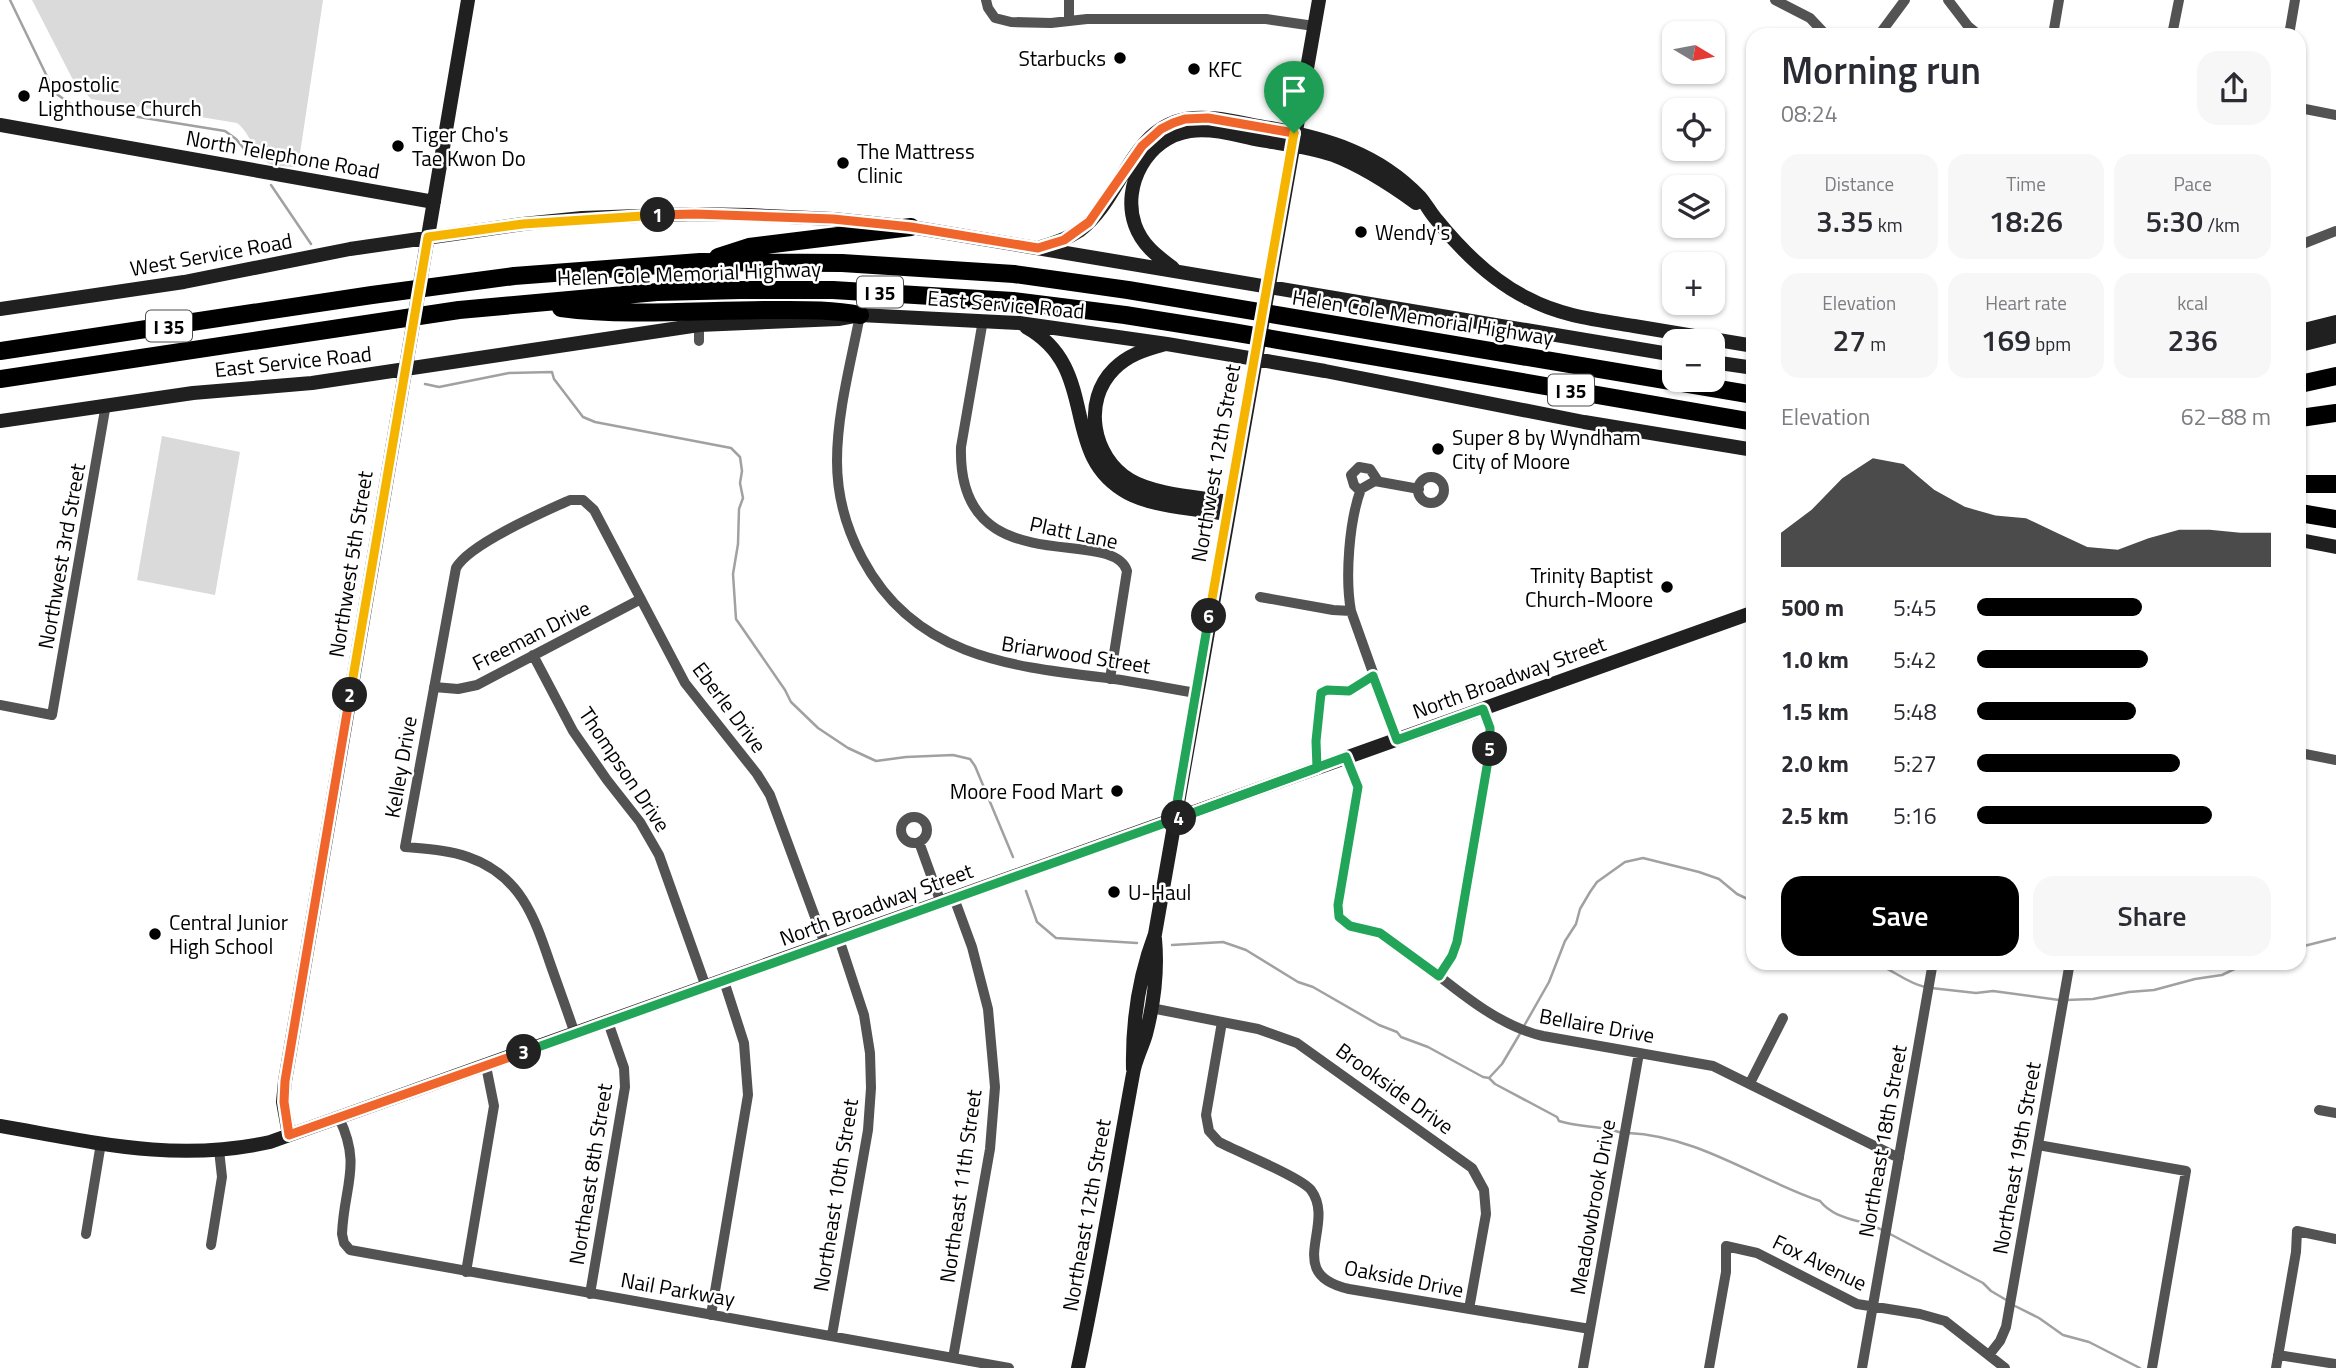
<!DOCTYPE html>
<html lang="en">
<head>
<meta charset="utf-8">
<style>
	:root { --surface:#fff; --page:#f7f7f7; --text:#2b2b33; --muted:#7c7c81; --accent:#000 }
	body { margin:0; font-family:"Titillium Web",sans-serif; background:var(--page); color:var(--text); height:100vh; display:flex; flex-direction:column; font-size:26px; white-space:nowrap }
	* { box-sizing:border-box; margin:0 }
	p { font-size:23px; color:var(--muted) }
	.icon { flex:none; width:38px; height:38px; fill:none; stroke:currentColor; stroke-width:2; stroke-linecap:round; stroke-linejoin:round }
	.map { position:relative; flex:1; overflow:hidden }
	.details { position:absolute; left:1746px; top:28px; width:560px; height:942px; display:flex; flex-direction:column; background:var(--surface); border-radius:21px; box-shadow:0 2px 5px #0004 }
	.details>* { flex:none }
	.needle { width:46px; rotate:100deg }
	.buttons { position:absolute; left:1662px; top:21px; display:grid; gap:14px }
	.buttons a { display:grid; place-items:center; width:63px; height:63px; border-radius:14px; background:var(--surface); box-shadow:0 2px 5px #0004; font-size:35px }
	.pin { position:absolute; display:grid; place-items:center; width:60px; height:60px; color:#fff; margin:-72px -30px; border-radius:50% 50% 50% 0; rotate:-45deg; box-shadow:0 0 7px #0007 }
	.pin .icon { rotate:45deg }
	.km { position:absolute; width:35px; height:35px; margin:-18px; border-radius:50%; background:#222; color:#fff; font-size:19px; line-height:35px; text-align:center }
	.round { display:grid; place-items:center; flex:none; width:74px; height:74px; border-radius:21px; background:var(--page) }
	.headline { display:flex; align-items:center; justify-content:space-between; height:119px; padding:0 35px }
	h1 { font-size:38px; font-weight:600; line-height:52px }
	.figures { display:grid; grid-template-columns:repeat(3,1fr); gap:10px; height:119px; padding:7px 35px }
	.figures div { display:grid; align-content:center; border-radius:18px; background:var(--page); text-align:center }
	.figures b { font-size:30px; font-weight:600 }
	.figures small { font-size:19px; font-weight:400 }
	.figures p { font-size:19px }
	.chart { height:196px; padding:14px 35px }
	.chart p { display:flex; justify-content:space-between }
	.chart svg { width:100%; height:126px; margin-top:7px; fill:var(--accent); opacity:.7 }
	.primary-button { display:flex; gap:14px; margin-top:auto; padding:14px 35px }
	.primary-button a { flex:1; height:80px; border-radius:21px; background:var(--accent); color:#fff; font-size:28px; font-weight:600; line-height:80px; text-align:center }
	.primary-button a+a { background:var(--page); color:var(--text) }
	ul { padding:0 35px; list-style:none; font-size:23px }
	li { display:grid; grid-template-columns:112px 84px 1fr; align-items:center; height:52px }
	li i { height:18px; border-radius:9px; background:var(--accent) }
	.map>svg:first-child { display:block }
	.green { fill:#dadada }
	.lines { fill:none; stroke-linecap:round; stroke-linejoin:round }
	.stream { stroke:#a1a1a1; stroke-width:2.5 }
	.street { stroke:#535353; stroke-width:10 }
	.secondary { stroke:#202020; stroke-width:14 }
	.highway { stroke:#000; stroke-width:18 }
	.split-1-casing { stroke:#fff; stroke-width:14 }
	.split-2-casing { stroke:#fff; stroke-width:14 }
	.split-3-casing { stroke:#fff; stroke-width:14 }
	.split-4-casing { stroke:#fff; stroke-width:14 }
	.split-5-casing { stroke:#fff; stroke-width:14 }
	.split-6-casing { stroke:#fff; stroke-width:14 }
	.split-7-casing { stroke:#fff; stroke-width:14 }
	.split-1 { stroke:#f0652b; stroke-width:9 }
	.split-2 { stroke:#f5b400; stroke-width:9 }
	.split-3 { stroke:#f0652b; stroke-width:9 }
	.split-4 { stroke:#22a559; stroke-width:9 }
	.split-5 { stroke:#22a559; stroke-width:9 }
	.split-6 { stroke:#22a559; stroke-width:9 }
	.split-7 { stroke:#f5b400; stroke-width:9 }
	.poi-dot { fill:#000; stroke:#fff; stroke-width:2.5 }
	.labels { text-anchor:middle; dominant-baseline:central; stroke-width:5; stroke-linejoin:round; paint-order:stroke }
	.shield { fill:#fff; stroke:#4c4c4c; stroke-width:2 }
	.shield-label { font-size:19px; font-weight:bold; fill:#000 }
	.poi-label { font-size:21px; fill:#000; stroke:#fff; text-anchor:start }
	.street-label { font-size:21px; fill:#000; stroke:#fff }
</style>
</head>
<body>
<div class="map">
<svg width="2336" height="1368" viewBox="0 0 2336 1368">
	<rect width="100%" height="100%" fill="#fff"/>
	<!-- green -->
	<path class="green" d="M32,0H323L299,160L293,167C287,166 276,167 270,164C254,156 251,133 237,123L91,99L72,78Z
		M162,436L240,452L215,595L137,580Z"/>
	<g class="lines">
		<!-- stream -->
		<path class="stream" d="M10,0L55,93L71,104L89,109L225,131L236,139L250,156
			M271,185L311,244
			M425,384L439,387L509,373L552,372L554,379L583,417L595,422L731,448L740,457L742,471L740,483L743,498L739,509L738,544L733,574L736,619L785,690L791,702L818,728L848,748L876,761L906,757L953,755L970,759L975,766L1013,857
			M1026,891L1037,922L1056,938L1137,943
			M1172,945L1223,942L1246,950L1298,982L1313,987L1379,1025L1397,1032L1401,1037L1428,1047L1483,1077L1489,1078L1495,1084L1557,1117L1559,1121C1580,1128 1601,1125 1622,1133
			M2300,947L2336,938
			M1872,962C1891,968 1906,983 1925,987
			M1931,988L1976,993L1993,991L2059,1000
			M2066,1000L2093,999L2129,992L2154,990L2195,979L2222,975L2249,962
			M1524,1026L1549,982L1565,941L1576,924L1580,909L1590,892L1597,882L1625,862L1643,858L1699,872L1719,879L1737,894L1754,902
			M1489,1078L1502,1064L1521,1032
			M1628,1133C1698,1136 1756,1179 1820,1201C1836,1221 1863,1219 1884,1231
			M1890,1234L1983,1283L1991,1291L2008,1301
			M2013,1305L2039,1318L2063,1335L2089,1342L2140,1368"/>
		<!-- street -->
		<path class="street" d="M986,0L988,8L995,18L1011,22L1051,23L1087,19H1266L1314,26
			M1069,0V21
			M1775,0L1810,18L1826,35
			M1948,0L1968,26L1979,35
			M1879,35L1905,0
			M2053,35L2059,0
			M2172,35L2179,0
			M2289,35L2295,0
			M2300,108L2336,115
			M2300,245L2336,231
			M860,315C851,362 837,413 837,461C837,496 846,528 862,558C914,656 1007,666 1107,678C1137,682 1166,688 1196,693
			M983,320L961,447C957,586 1112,524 1127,571L1110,679
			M699,325V341
			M1418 490a13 13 0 1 1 26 0a13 13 0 1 1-26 0Z
			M1360,491L1354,485L1351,475L1359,467L1370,469L1378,481
			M1260,597L1333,610L1351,611
			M533,655L573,731L607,780L640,822L659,855L706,987
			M434,687L458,689L477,685L641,599
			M0,705L52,715L106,404
			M1397,740L1351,611C1345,578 1349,521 1361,489L1375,481L1419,489
			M2300,753L2336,760
			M1346,757L1358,787L1338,905C1339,929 1359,926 1376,932C1382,934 1387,937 1392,940C1438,972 1488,1024 1543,1036L1713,1066L1899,1158
			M1317,768L1316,741L1321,693L1327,689L1349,691L1373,676
			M901 830a13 13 0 1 1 26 0a13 13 0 1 1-26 0Z
			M919,842L941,903
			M1439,976L1452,956L1457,942L1490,755V728L1483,709
			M1151,1008L1258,1029L1297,1043L1472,1168L1484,1190L1486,1214L1469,1309
			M1222,1022L1206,1115L1209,1131L1219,1142C1238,1152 1301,1177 1311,1190C1337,1225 1282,1274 1349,1289L1590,1329
			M575,1034C567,1010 558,986 550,963C534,916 520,875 468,857C448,850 426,849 405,847L456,568C469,544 543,512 570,500H583L594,510L685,683L757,774L770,795L825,944
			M1750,1083L1783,1018
			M2319,1110L2336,1113
			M339,1118C362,1165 344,1186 342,1234L344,1243L350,1250L1009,1368
			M2038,1145L2186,1171L2152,1368
			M86,1234L101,1143
			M211,1245L222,1177L219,1150
			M466,1272L494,1106L486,1066
			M590,1294L625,1087L624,1068L608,1022
			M711,1315L748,1095L744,1043L724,981
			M832,1335L868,1130L871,1088L870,1053L864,1015L839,939
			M1989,1355L2000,1341L2006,1327L2070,962
			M2278,1355L2336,1364
			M953,1358L990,1149L995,1087L988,1009L972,947L954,898
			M1583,1368L1639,1053
			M1709,1368L1726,1272V1246L1757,1253L1857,1304L1920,1314L1945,1321L2005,1368
			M1862,1368L1933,962
			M2276,1368L2296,1252L2297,1231L2336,1239"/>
		<!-- secondary -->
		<path class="secondary" d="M0,125L434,202
			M1041,247C1054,243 1067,239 1079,231C1122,200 1128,130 1186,119C1213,114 1243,124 1270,128C1328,139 1378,153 1420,197C1426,204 1430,212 1436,219C1461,250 1491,280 1527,298C1560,316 1597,320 1634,326C1674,333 1714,339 1754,346
			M1173,268C1157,256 1142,245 1135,225C1121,185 1148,137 1190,131C1211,128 1233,134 1254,139C1280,144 1308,146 1333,155C1362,166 1391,185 1416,203
			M0,309L184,282L350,249L523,224L582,218L695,214L748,215L833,219L911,227L1675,355
			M1026,327C1102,369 1057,455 1128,493C1154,507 1198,509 1227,514
			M2300,331L2336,322
			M1162,345C1144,350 1128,355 1114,369C1082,401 1092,457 1130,480C1155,495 1200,497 1229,502
			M2300,345L2336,336
			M1713,362L1754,368
			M0,421L193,393L312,383L699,325L838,319L860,315L1019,323L1167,344L1325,371L1584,422L1754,450
			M2300,540L2336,547
			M1133,1069C1132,1022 1138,979 1155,934L1319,0
			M0,1126C93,1142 175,1163 270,1142L1754,612
			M289,1135L283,1102L285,1081L468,0
			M1078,1368C1099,1271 1115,1172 1133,1074C1135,1060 1142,1048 1146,1034C1154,1003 1158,971 1155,939"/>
		<!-- highway -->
		<path class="highway" d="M718,257L749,247L911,227
			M561,308C630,317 700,310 770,310C800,310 830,309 860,315
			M0,351L372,295L514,276L700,262L842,263L1014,274L1128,290L1754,395
			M0,379L459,310L657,292L740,290H833L1013,301L1125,315L1232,332L1754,422
			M2300,384L2336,376
			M2300,418L2336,413
			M2300,484H2336
			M2300,513L2336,519"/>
	</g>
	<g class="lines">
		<!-- split-1 casing -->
		<g class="split-1-casing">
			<path id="split-1" d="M658,215L695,214L833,219L911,227L1038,248L1064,240L1089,222L1142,146L1161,129L1173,123L1185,119L1208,118L1294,133"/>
		</g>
		<!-- split-2 casing -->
		<g class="split-2-casing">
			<path id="split-2" d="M350,695L428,237L523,224L658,215"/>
		</g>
		<!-- split-3 casing -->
		<g class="split-3-casing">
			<path id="split-3" d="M350,695L285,1081L284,1102L289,1135L524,1052"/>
		</g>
		<!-- split-4 casing -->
		<g class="split-4-casing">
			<path id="split-4" d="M524,1052L1179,818"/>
		</g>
		<!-- split-5 casing -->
		<g class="split-5-casing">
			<path id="split-5" d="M1179,818L1346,757L1358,787L1338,905L1339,917L1350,926L1380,933L1439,976L1452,956L1457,942L1490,749"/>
		</g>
		<!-- split-6 casing -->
		<g class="split-6-casing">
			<path id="split-6" d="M1209,616L1174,820L1317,768L1316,741L1321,693L1327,690L1349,691L1373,676L1397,740L1483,709L1490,728V749"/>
		</g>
		<!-- split-7 casing -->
		<g class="split-7-casing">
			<path id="split-7" d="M1209,616L1294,133"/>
		</g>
		<!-- split-1 -->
		<use href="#split-1" class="split-1"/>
		<!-- split-2 -->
		<use href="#split-2" class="split-2"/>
		<!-- split-3 -->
		<use href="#split-3" class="split-3"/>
		<!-- split-4 -->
		<use href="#split-4" class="split-4"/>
		<!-- split-5 -->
		<use href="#split-5" class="split-5"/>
		<!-- split-6 -->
		<use href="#split-6" class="split-6"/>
		<!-- split-7 -->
		<use href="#split-7" class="split-7"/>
	</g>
	<!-- markers -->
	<g class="poi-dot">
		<circle cx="1120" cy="58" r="7"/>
		<circle cx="1194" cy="69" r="7"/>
		<circle cx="24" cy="96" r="7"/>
		<circle cx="398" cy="146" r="7"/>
		<circle cx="843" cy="163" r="7"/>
		<circle cx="1361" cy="232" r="7"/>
		<circle cx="1438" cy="449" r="7"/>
		<circle cx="1667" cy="587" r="7"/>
		<circle cx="1117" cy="791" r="7"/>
		<circle cx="1114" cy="892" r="7"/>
		<circle cx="155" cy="934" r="7"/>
	</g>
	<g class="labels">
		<!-- shield labels -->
		<g class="shield">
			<rect x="857" y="276.5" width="46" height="31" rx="5"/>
			<rect x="146" y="310.5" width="46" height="31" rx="5"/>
			<rect x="1548" y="374.5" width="46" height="31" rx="5"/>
		</g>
		<g class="shield-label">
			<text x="880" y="292">I 35</text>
			<text x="169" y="326">I 35</text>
			<text x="1571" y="390">I 35</text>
		</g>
		<!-- poi labels -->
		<g class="poi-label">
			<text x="1106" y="58" text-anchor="end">Starbucks</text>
			<text x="1208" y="69">KFC</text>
			<text x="38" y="84">Apostolic<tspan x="38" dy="24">Lighthouse Church</tspan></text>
			<text x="412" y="134">Tiger Cho's<tspan x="412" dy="24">Tae Kwon Do</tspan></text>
			<text x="857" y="151">The Mattress<tspan x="857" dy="24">Clinic</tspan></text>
			<text x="1375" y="232">Wendy's</text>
			<text x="1452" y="437">Super 8 by Wyndham<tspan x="1452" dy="24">City of Moore</tspan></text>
			<text x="1653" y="575" text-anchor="end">Trinity Baptist<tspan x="1653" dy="24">Church-Moore</tspan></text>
			<text x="1103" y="791" text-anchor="end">Moore Food Mart</text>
			<text x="1128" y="892">U-Haul</text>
			<text x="169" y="922">Central Junior<tspan x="169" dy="24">High School</tspan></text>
		</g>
		<!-- street labels -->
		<g class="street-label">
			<text transform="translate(283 154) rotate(10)">North Telephone Road</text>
			<text transform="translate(211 254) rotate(-10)">West Service Road</text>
			<text transform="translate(689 273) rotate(-2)">Helen Cole Memorial Highway</text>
			<text transform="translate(1006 304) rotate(5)">East Service Road</text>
			<text transform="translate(1423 317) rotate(9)">Helen Cole Memorial Highway</text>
			<text transform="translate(293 361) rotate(-6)">East Service Road</text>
			<text transform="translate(1215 463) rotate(-80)">Northwest 12th Street</text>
			<text transform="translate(1074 532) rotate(12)">Platt Lane</text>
			<text transform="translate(61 556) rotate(-80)">Northwest 3rd Street</text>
			<text transform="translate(350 564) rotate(-81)">Northwest 5th Street</text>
			<text transform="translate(531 635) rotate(-27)">Freeman Drive</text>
			<text transform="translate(1076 654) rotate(9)">Briarwood Street</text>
			<text transform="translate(1509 677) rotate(-20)">North Broadway Street</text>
			<text transform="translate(730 707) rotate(53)">Eberle Drive</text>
			<text transform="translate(400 767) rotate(-80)">Kelley Drive</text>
			<text transform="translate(625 769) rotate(56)">Thompson Drive</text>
			<text transform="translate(876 904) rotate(-20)">North Broadway Street</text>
			<text transform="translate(1597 1025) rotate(10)">Bellaire Drive</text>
			<text transform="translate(1395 1088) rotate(36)">Brookside Drive</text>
			<text transform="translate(1882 1141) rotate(-80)">Northeast 18th Street</text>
			<text transform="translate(2016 1158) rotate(-80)">Northeast 19th Street</text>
			<text transform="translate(590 1174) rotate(-81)">Northeast 8th Street</text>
			<text transform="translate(960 1186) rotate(-82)">Northeast 11th Street</text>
			<text transform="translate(835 1195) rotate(-81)">Northeast 10th Street</text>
			<text transform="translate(1592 1207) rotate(-80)">Meadowbrook Drive</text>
			<text transform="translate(1086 1215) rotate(-80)">Northeast 12th Street</text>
			<text transform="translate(1820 1262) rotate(26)">Fox Avenue</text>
			<text transform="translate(1404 1278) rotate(11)">Oakside Drive</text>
			<text transform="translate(678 1289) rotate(10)">Nail Parkway</text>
		</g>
	</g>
</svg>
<div class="buttons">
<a><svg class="needle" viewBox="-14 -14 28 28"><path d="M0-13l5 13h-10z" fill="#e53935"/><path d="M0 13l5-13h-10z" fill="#7c7c81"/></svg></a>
<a><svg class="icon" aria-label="locate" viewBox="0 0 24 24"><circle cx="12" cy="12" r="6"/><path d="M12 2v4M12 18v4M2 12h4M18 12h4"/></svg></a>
<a><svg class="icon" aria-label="layers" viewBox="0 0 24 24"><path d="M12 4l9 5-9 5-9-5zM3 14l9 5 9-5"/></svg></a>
<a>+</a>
<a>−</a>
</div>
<div class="pin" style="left:1294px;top:133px;background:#1e9e55"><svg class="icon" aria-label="arrive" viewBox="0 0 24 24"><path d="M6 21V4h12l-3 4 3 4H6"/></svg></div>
<b class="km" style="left:658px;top:215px">1</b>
<b class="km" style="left:350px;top:695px">2</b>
<b class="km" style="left:524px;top:1052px">3</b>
<b class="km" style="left:1179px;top:818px">4</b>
<b class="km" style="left:1490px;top:749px">5</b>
<b class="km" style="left:1209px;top:616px">6</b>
<section class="details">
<div class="headline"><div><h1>Morning run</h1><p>08:24</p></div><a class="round"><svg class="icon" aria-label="share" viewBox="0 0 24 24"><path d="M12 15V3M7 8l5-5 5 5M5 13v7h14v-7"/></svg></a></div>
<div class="figures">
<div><p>Distance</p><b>3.35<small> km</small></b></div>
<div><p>Time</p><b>18:26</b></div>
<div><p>Pace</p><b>5:30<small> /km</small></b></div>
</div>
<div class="figures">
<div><p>Elevation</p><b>27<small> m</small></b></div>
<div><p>Heart rate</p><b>169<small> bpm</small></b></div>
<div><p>kcal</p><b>236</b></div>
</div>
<div class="chart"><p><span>Elevation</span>62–88 m</p>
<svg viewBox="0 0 160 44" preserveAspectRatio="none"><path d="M0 44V32L10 24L20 13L30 6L40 8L50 17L60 23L70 26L80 27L90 32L100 37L110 38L120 34L130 31L140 31L150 32L160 32V44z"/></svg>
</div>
<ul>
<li><b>500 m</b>5:45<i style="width:56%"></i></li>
<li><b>1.0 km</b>5:42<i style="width:58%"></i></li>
<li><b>1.5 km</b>5:48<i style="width:54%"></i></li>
<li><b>2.0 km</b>5:27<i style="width:69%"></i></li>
<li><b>2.5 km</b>5:16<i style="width:80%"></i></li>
</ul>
<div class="primary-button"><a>Save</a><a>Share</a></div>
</section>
</div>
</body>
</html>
